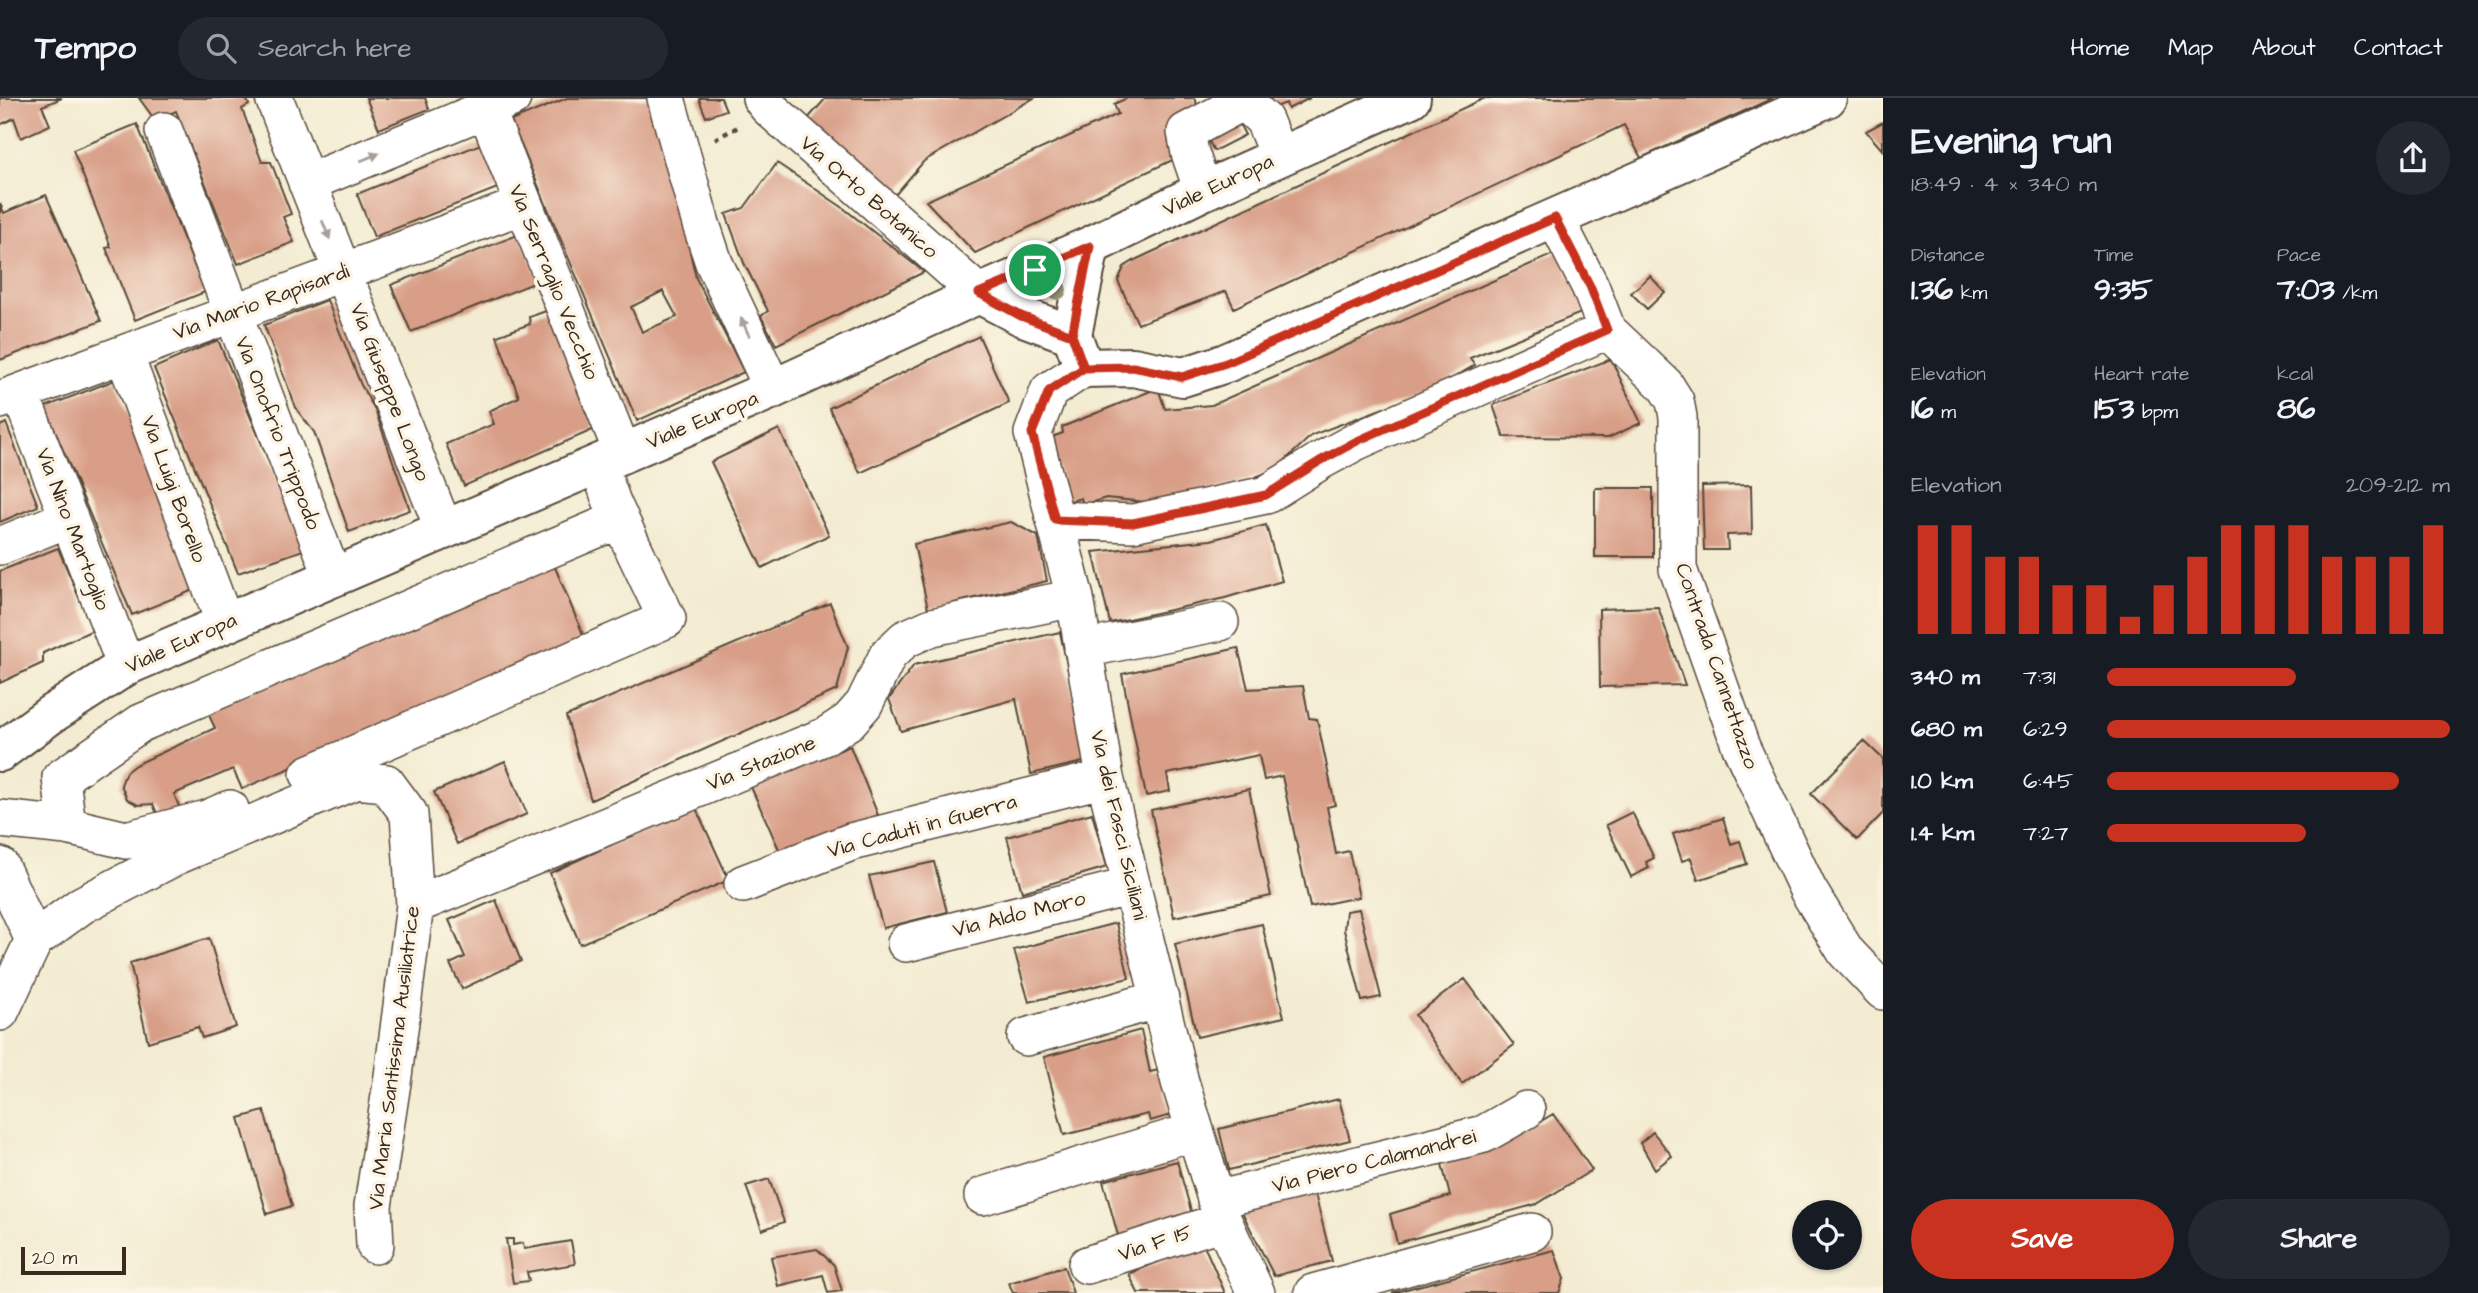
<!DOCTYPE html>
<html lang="en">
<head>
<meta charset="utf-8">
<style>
	:root { --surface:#171b24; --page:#242831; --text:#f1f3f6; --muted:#9ea1a6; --line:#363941; --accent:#c8321e }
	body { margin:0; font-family:"Architects Daughter",sans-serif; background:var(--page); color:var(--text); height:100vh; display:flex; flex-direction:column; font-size:26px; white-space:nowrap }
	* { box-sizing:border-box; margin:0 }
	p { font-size:23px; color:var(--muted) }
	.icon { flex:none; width:38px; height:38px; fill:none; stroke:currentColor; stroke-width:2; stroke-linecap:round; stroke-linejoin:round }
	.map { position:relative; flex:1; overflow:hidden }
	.drawer { display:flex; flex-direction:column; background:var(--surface); width:595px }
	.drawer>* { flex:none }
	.buttons { position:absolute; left:1792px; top:1102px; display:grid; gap:14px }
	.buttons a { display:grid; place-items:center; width:70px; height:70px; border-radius:50%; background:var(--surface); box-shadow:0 2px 5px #0004; font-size:35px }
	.scale { position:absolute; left:21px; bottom:18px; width:105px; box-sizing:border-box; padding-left:7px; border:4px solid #3b2a1e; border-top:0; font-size:19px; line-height:24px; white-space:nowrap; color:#3b2a1e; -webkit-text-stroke:5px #fcf5e5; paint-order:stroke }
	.pin { position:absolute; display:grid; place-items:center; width:60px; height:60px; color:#fff; margin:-30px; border:4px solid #fff; border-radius:50%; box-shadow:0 2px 7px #0007 }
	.round { display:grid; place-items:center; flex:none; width:74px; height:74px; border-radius:37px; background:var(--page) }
	.headline { display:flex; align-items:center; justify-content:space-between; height:119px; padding:0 28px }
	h1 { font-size:38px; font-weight:700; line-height:52px }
	.figures { display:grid; grid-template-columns:repeat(3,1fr); gap:10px; height:119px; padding:7px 28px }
	.figures div { display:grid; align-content:center }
	.figures b { font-size:30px; font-weight:700 }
	.figures small { font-size:19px; font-weight:400 }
	.figures p { font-size:19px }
	.chart { height:196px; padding:14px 28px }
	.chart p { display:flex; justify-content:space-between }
	.chart svg { width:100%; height:126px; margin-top:7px; stroke:var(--accent); stroke-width:6 }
	.action { display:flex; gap:14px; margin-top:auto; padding:14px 28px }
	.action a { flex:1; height:80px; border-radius:42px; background:var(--accent); color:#fff; font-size:28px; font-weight:700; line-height:80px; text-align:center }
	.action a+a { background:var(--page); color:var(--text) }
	ul { padding:0 28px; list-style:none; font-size:23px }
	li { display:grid; grid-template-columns:112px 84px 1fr; align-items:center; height:52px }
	li i { height:18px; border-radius:9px; background:var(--accent) }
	header { display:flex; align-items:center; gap:42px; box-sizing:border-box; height:98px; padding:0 35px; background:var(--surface); border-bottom:2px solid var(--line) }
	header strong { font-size:33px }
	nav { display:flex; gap:38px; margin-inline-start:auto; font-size:24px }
	.search { width:490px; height:63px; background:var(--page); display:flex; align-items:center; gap:18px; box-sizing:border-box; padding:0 24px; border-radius:38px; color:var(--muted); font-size:26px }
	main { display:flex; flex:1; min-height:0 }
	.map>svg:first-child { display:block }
	.building { fill:#d89e87; fill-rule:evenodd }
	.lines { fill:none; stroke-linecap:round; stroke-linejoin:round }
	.minor-casing { stroke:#574739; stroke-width:40 }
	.major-casing { stroke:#574739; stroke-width:42 }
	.path { stroke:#574739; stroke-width:4.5; stroke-dasharray:5 5; stroke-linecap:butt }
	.minor { stroke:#fff; stroke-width:37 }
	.major { stroke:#fff; stroke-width:38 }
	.tree { fill:#9f997c }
	.oneway { fill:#a79f9a }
	.route-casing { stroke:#fff; stroke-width:14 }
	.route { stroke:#c8321e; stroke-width:9 }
	.labels { text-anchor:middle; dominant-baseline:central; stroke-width:7; stroke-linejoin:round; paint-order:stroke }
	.street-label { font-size:21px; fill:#3b2a1e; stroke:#fcf5e5 }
</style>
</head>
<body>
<header>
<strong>Tempo</strong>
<div class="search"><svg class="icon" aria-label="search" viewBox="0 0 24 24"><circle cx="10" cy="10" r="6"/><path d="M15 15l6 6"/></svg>Search here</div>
<nav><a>Home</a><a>Map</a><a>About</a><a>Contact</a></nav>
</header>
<main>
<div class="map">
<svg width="1883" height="1195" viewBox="0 0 1883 1195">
	<rect width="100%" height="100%" fill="#fcf5e5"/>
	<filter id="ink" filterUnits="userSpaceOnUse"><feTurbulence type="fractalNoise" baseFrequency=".0143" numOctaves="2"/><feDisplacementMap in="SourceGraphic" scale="14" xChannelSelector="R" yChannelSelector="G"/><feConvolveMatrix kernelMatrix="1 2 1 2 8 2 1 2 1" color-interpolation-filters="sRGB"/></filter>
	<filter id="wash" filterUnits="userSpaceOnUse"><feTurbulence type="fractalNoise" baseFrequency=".00686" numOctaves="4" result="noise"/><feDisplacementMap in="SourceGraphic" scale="28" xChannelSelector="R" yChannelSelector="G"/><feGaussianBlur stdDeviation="1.57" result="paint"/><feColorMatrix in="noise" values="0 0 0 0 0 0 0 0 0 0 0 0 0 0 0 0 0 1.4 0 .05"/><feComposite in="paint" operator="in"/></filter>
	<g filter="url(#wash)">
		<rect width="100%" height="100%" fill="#f3ecd2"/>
		<g id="blocks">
			<!-- building -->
			<path class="building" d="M0,0H62L42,8L50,27L21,40L14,20L0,27Z
				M139,0H246L249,7L242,11L262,64H271L291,116L283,119L294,144L238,166L176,13L155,22Z
				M366,0H425L429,11L379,31Z
				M567,0H653L659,18L696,180L744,274L637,323L511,23ZM663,193L677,219L642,234L631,209Z
				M701,0H721L726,12L706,19L699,1Z
				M826,0H1034L924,63L895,97L805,24Z
				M1127,0H1194L1202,16L1168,33L1179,59L975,155L926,103L1118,16L1114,6Z
				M1263,0H1310L1288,11L1286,5L1268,12Z
				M1485,0H1773L1641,60L1624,27L1234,210L1226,193L1138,226L1118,183L1124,169L1137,161Z
				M1233,13L1245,37L1214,53L1202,30Z
				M1883,24V53L1866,33Z
				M137,26L205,194L135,222L106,150L111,149L73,52Z
				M483,45L500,89L374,139L357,96Z
				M777,65L842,109L924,174L776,247L761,218L768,213L744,165L726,116L744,110Z
				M46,97L101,223L0,262V105L4,115Z
				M520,136L539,183L411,234L391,187Z
				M1558,154L1586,213L1470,260L1475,267L1434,291L1312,337L1276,371L1238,386L1156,405L1106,400L1083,407L1081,400L1068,404L1049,340L1063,335L1062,329L1158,290L1165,311L1212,307Z
				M1650,178L1665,194L1647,211L1631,195Z
				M327,202L361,287L375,312L410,412L349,434L314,334L297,312L264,227Z
				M549,212L595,331L464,388L446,346L494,326L489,313L519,299L497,238L530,226L529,219Z
				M979,238L1009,305L860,375L829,310Z
				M218,242L306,451L238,475L154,270Z
				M1611,261L1641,325L1608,340L1504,339L1493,307Z
				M115,282L201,489L132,517L45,309Z
				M6,325L38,408L0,424V328Z
				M779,331L829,437L762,470L711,364Z
				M1751,387L1752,436L1727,437L1728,452H1704L1702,388Z
				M1595,390H1653V459H1595Z
				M1011,424L1038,438L1047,483L928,511L914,446Z
				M1266,427L1282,483L1225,500L1110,525L1093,454L1211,442Z
				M58,450L93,532L43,555V565L0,585V473Z
				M552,462L585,541L242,691L233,671L174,696L192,740L171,749L153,706L138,707L127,701L121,687L126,674L135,667L215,630L207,613Z
				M830,505L848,549L837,592L591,702L566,618Z
				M1658,509L1685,587L1600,589L1599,511Z
				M1060,534L1087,663L1031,676L1016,601L901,633L889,601L914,567Z
				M1238,550L1248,591L1303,588L1309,620L1317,621L1335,707L1327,709L1336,756L1349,753L1359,799L1310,809L1282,678L1264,682L1259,657L1167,676L1170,693L1146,698L1122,576Z
				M1864,643L1883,661V715L1857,742L1811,696Z
				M850,648L878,717L782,758L751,689Z
				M505,663L527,716L457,746L434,694Z
				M1249,691L1271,798L1174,819L1151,712Z
				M695,708L729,782L580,846L550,775Z
				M1632,714L1654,760L1646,764L1649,770L1631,779L1606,727Z
				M1092,715L1107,769L1022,794L1007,739Z
				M1723,720L1731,746L1740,743L1747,766L1698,782L1691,760L1682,763L1673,736Z
				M934,764L947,814L883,830L869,778Z
				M496,802L521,863L462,891L450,866L465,859L449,822Z
				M1359,811L1381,899L1362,903L1344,832L1346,813Z
				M1116,825L1129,880L1029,904L1014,852Z
				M1262,826L1284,919L1197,939L1175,846Z
				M209,840L236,929L202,940L198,929L148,944L130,865Z
				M1465,881L1514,947L1462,986L1415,917Z
				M1141,932L1150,974L1159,972L1171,1017L1150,1023L1148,1016L1064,1037L1044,959Z
				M1339,1001L1350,1042L1229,1072L1219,1031Z
				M264,1013L292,1108L267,1116L239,1020Z
				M1553,1016L1592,1072L1537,1106L1397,1145L1390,1116L1450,1098L1441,1062L1499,1048Z
				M1653,1034L1672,1058L1655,1071L1640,1045Z
				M1177,1063L1193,1120L1119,1141L1103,1083Z
				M769,1081L784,1124L762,1132L746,1088Z
				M1315,1096L1332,1163L1274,1178L1242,1114Z
				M506,1141H513V1147L523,1145L524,1151L571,1143L575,1166L527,1174L529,1183L513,1185Z
				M1203,1145L1225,1195H1138L1129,1176Z
				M817,1151L834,1167L842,1193L828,1195L823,1177L778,1188L771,1159Z
				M1554,1152L1564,1181L1559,1195H1392Z
				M1064,1169L1073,1195H1013L1009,1185Z"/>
		</g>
	</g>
	<g filter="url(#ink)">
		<use href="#blocks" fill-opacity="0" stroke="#574739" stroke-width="2"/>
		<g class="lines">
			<!-- minor casing -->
			<g class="minor-casing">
				<path id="minor" d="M274,0L444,432
					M666,0L701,126L714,165L773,291
					M761,0L768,9L979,196
					M486,11L623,356
					M164,33L333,480
					M307,85L512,0
					M1203,93L1190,55L1186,34L1244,3L1264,22L1279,59
					M1555,120L1590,188L1607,232L1665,287L1675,303L1678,319V471L1741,649L1808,792L1846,854L1883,893
					M124,256L225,526
					M1084,270L1049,293L1033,335L1075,500L1105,680L1180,984L1223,1123L1256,1195
					M20,295L126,568
					M0,302L523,107
					M1055,422L1133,425L1266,397L1320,363L1357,343L1607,232
					M0,448L69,420
					M1083,551L1220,524
					M309,676L667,521L613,407L598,366
					M0,721L67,728L126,742L207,721L230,711
					M67,728L61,680L141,625L620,421
					M0,768L34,842
					M743,786L851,744L1105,680
					M415,807L826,638L849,623L864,606L888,557L905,541L932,529L1075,500
					M906,845L1132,788
					M0,914L34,842L82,807L176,758L356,682L386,685L409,716L415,807L393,978L373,1108L375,1147
					M1026,939L1160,901
					M983,1098L1195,1033
					M1216,1102L1484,1036L1526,1012
					M1087,1167L1223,1123
					M1313,1195L1532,1134"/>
			</g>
			<!-- major casing -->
			<g class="major-casing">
				<path id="major" d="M979,196L1021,218L1072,237L1084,270L1133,269L1183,279L1226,265L1827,0
					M1072,237L1090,148
					M0,654L50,617L126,568L773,291L979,196L1090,148L1203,93L1411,0"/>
			</g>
			<!-- path -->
			<path class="path" d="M715,41L738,29"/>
			<!-- minor -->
			<use href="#minor" class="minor"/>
			<!-- major -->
			<use href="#major" class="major"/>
		</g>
		<!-- trees -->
		<circle class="tree" cx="1057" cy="192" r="10"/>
		<!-- one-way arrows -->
		<defs><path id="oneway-solid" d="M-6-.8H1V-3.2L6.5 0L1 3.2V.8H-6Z" transform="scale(1.75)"/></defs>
		<g class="oneway">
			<use href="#oneway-solid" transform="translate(370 59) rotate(-22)"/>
			<use href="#oneway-solid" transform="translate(326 132) rotate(68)"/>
			<use href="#oneway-solid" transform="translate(745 229) rotate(-115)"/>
		</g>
	</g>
	<g class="lines" filter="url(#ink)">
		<!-- route casing -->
		<g class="route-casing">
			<path id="route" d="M1035,172L979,195L1021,218L1072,237L1084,270L1133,269L1182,279L1226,265L1555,120L1590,188L1607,232L1357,343L1320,363L1266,397L1133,425L1055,422L1032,335L1049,293L1084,270L1072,237L1090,148L1035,172"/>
		</g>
		<!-- route -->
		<use href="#route" class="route"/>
	</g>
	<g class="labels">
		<!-- street labels -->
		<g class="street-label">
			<text transform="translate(1218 87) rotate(-25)">Viale Europa</text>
			<text transform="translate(869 99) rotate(41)">Via Orto Botanico</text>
			<text transform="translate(554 184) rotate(68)">Via Serraglio Vecchio</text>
			<text transform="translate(261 204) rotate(-20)">Via Mario Rapisardi</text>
			<text transform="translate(390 294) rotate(69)">Via Giuseppe Longo</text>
			<text transform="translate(702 322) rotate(-23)">Viale Europa</text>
			<text transform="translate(278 335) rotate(69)">Via Onofrio Trippodo</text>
			<text transform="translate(174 391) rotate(70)">Via Luigi Borello</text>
			<text transform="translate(73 431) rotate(69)">Via Nino Martoglio</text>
			<text transform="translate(181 545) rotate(-24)">Viale Europa</text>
			<text transform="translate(1717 568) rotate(71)">Contrada Cannettazzo</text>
			<text transform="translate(761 665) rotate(-22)">Via Stazione</text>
			<text transform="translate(1119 727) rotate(77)">Via dei Fasci Siciliani</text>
			<text transform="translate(922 728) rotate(-15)">Via Caduti in Guerra</text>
			<text transform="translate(1019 816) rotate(-14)">Via Aldo Moro</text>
			<text transform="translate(394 960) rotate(-83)">Via Maria Santissima Ausiliatrice</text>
			<text transform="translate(1374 1063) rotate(-14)">Via Piero Calamandrei</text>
			<text transform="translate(1155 1145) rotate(-18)">Via F 15</text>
		</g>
	</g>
</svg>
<div class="buttons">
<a><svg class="icon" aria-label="locate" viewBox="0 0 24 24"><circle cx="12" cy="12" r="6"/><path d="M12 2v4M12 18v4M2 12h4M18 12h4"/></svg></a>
</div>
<div class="scale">20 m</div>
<div class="pin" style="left:1035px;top:172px;background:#1e9e55"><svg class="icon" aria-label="arrive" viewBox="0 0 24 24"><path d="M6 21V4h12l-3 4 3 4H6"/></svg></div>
</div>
<section class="drawer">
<div class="headline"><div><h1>Evening run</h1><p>18:49 · 4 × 340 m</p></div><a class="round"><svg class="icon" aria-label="share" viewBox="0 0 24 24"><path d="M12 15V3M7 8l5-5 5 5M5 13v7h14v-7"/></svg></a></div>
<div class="figures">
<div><p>Distance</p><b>1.36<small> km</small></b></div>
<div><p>Time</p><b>9:35</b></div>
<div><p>Pace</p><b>7:03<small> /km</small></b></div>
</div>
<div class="figures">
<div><p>Elevation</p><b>16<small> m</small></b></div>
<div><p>Heart rate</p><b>153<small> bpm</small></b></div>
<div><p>kcal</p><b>86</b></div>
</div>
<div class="chart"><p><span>Elevation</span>209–212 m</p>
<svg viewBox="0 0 160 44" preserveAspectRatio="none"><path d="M5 44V6M15 44V6M25 44V17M35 44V17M45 44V27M55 44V27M65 44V38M75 44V27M85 44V17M95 44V6M105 44V6M115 44V6M125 44V17M135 44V17M145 44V17M155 44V6"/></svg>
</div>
<ul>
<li><b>340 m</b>7:31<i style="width:55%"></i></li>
<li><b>680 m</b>6:29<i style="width:100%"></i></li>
<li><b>1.0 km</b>6:45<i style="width:85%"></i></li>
<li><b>1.4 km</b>7:27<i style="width:58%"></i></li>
</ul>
<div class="action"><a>Save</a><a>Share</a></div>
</section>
</main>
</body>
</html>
